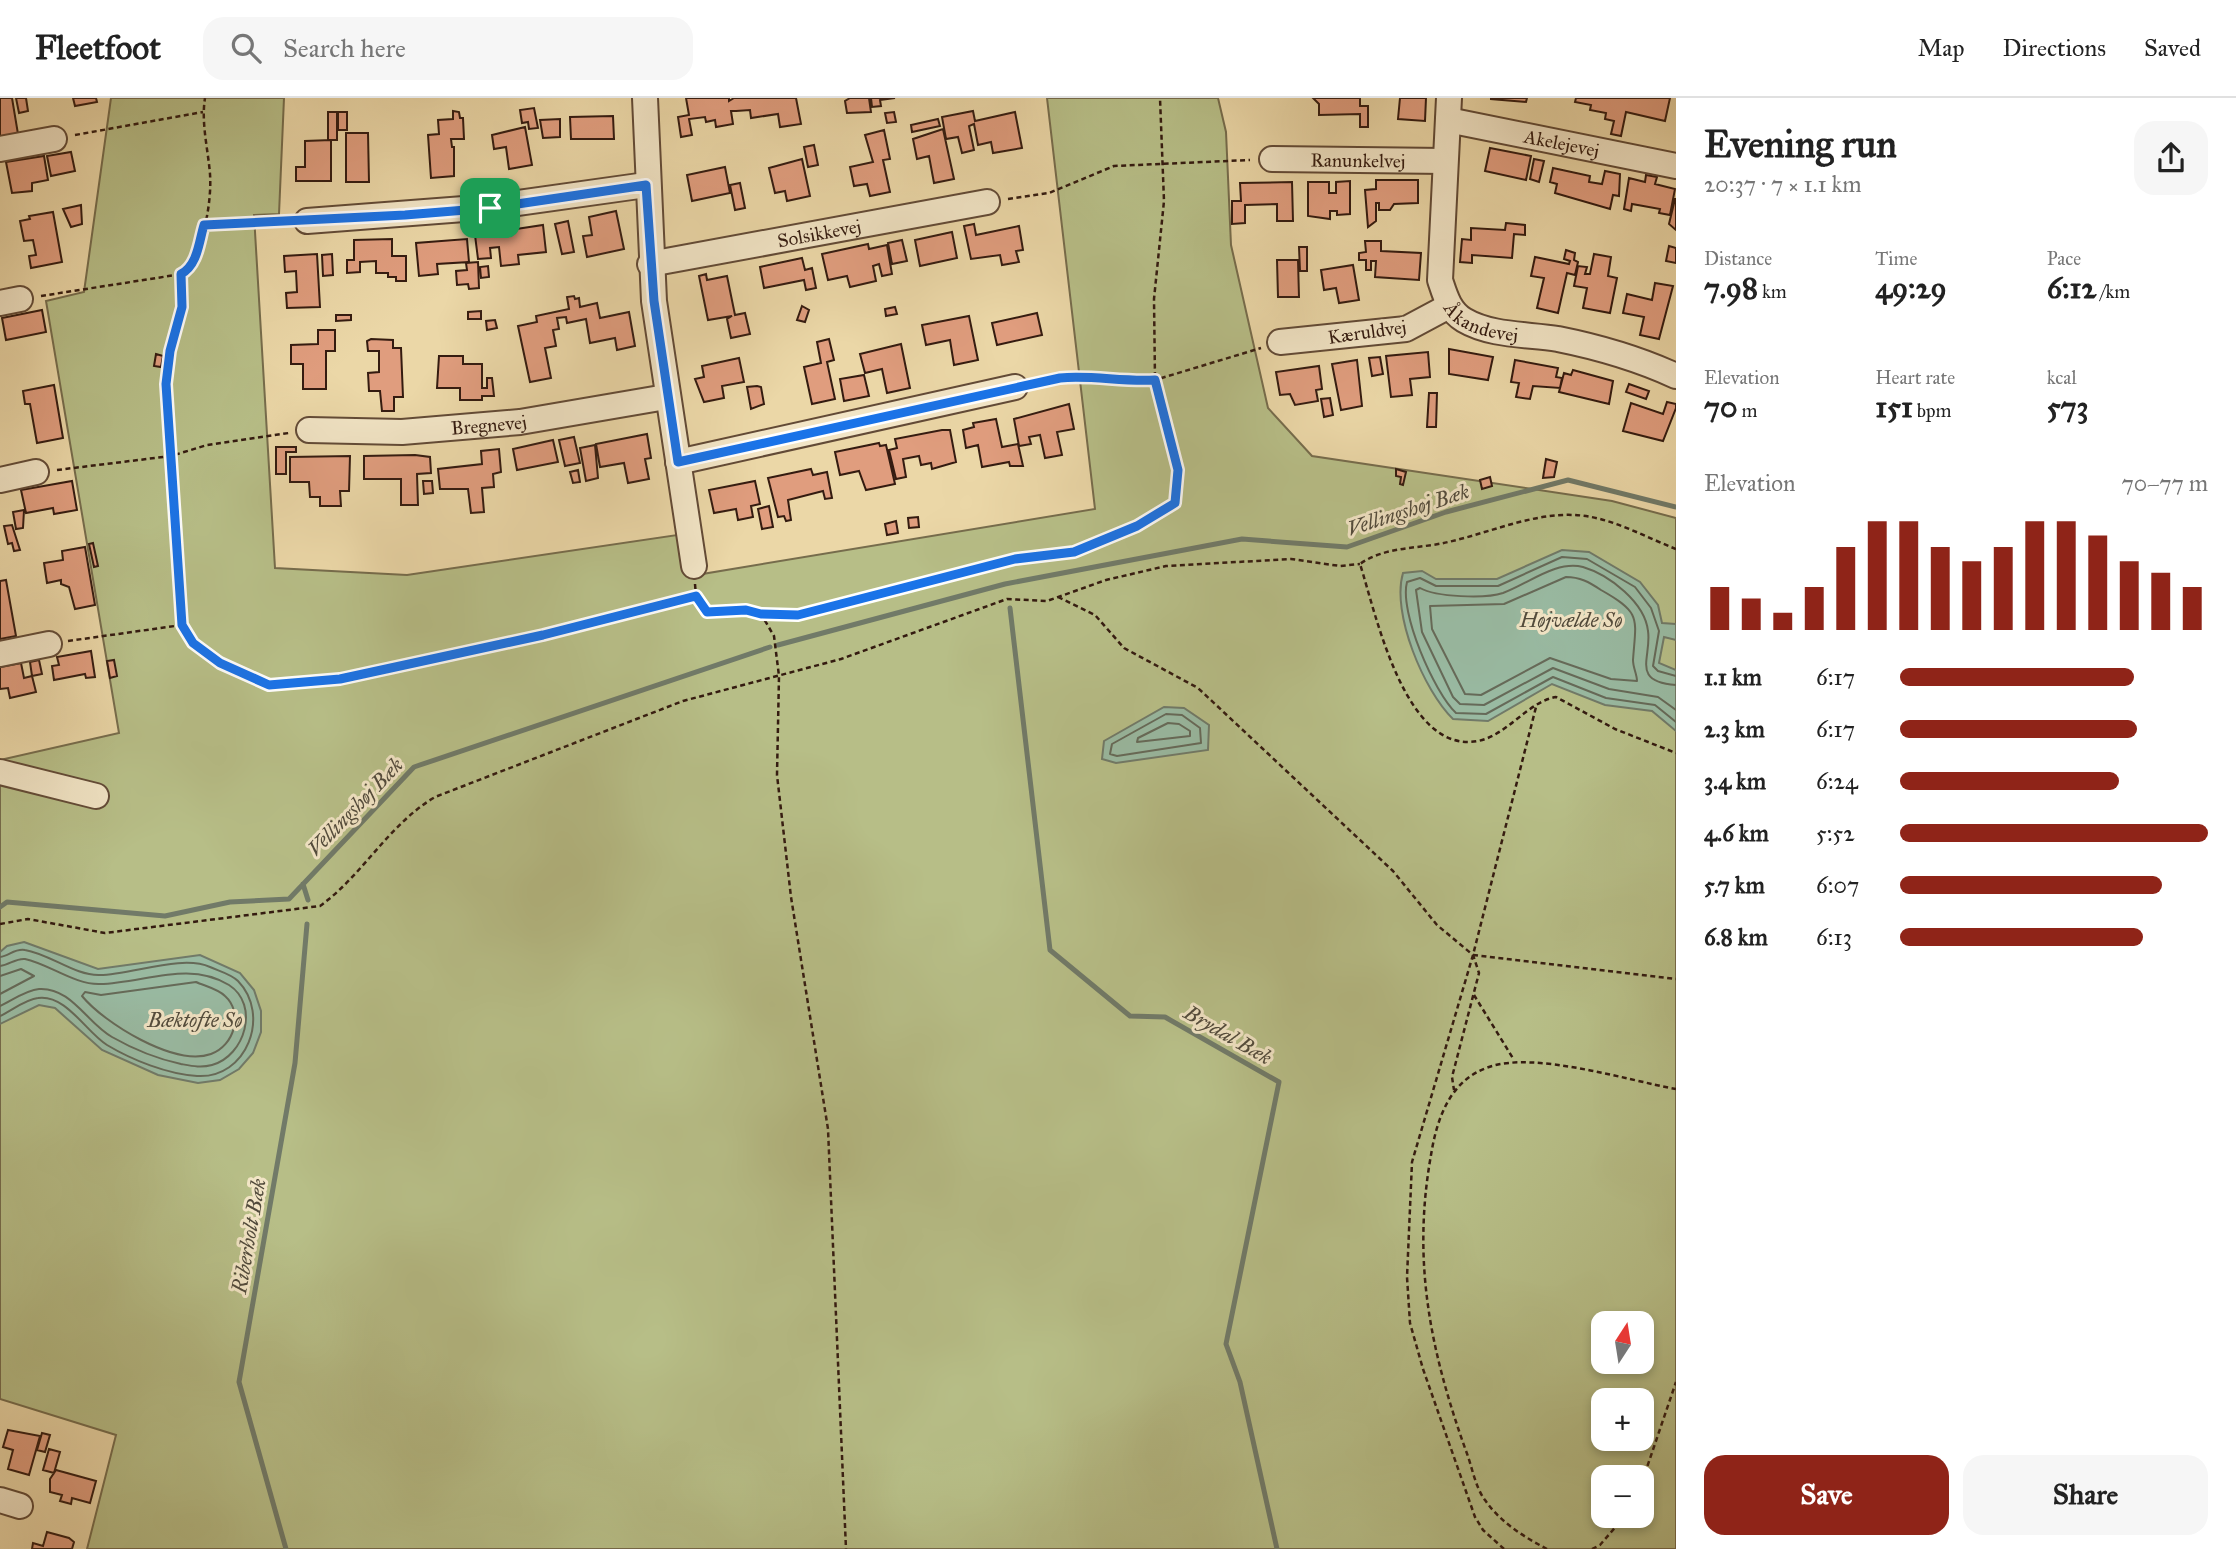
<!DOCTYPE html>
<html lang="en">
<head>
<meta charset="utf-8">
<style>
	:root { --surface:#fff; --page:#f6f6f6; --text:#222; --muted:#767676; --line:#e0e0e0; --accent:#8f2418 }
	body { margin:0; font-family:"IM FELL Great Primer",serif; background:var(--page); color:var(--text); height:100vh; display:flex; flex-direction:column; font-size:26px; white-space:nowrap }
	* { box-sizing:border-box; margin:0 }
	p { font-size:23px; color:var(--muted) }
	.icon { flex:none; width:38px; height:38px; fill:none; stroke:currentColor; stroke-width:2; stroke-linecap:round; stroke-linejoin:round }
	.map { position:relative; flex:1; overflow:hidden }
	.drawer { display:flex; flex-direction:column; background:var(--surface); width:560px }
	.drawer>* { flex:none }
	.needle { width:46px; rotate:12deg }
	.buttons { position:absolute; left:1591px; top:1213px; display:grid; gap:14px }
	.buttons a { display:grid; place-items:center; width:63px; height:63px; border-radius:14px; background:var(--surface); box-shadow:0 4px 10px #0003; font-size:35px }
	.pin { position:absolute; display:grid; place-items:center; width:60px; height:60px; color:#fff; margin:-30px; border-radius:14px; box-shadow:0 4px 10px #0006 }
	.round { display:grid; place-items:center; flex:none; width:74px; height:74px; border-radius:21px; background:var(--page) }
	.summary { display:flex; align-items:center; justify-content:space-between; height:119px; padding:0 28px }
	h1 { font-size:38px; font-weight:800; line-height:52px }
	.stats { display:grid; grid-template-columns:repeat(3,1fr); gap:10px; height:119px; padding:7px 28px }
	.stats div { display:grid; align-content:center }
	.stats b { font-size:30px; font-weight:800 }
	.stats small { font-size:19px; font-weight:400 }
	.stats p { font-size:19px }
	.chart { height:196px; padding:14px 28px }
	.chart p { display:flex; justify-content:space-between }
	.chart svg { width:100%; height:126px; margin-top:7px; stroke:var(--accent); stroke-width:6 }
	.action { display:flex; gap:14px; margin-top:auto; padding:14px 28px }
	.action a { flex:1; height:80px; border-radius:21px; background:var(--accent); color:#fff; font-size:28px; font-weight:800; line-height:80px; text-align:center }
	.action a+a { background:var(--page); color:var(--text) }
	ul { padding:0 28px; list-style:none; font-size:23px }
	li { display:grid; grid-template-columns:112px 84px 1fr; align-items:center; height:52px }
	li i { height:18px; border-radius:9px; background:var(--accent) }
	header { display:flex; align-items:center; gap:42px; box-sizing:border-box; height:98px; padding:0 35px; background:var(--surface); border-bottom:2px solid var(--line) }
	header strong { font-size:33px }
	nav { display:flex; gap:38px; margin-inline-start:auto; font-size:24px }
	.search { width:490px; height:63px; background:var(--page); display:flex; align-items:center; gap:18px; box-sizing:border-box; padding:0 24px; border-radius:21px; color:var(--muted); font-size:26px }
	main { display:flex; flex:1; min-height:0 }
	.map>svg:first-child { display:block }
	.green { fill:#b7be87; stroke:#766c4c; stroke-width:2; fill-rule:evenodd }
	.water { fill:#99baa2; stroke:#717a68; stroke-width:2 }
	.lines { fill:none; stroke-linecap:round; stroke-linejoin:round }
	.shore { stroke:#666a59; stroke-width:2 }
	.stream { stroke:#717a68; stroke-width:5 }
	.building { fill:#e09d7e; stroke:#341b10; stroke-width:2 }
	.minor-casing { stroke:#624a36; stroke-width:28 }
	.path { stroke:#341b10; stroke-width:2.5; stroke-dasharray:5 3.5; stroke-linecap:butt }
	.minor { stroke:#f2e5c6; stroke-width:24 }
	.route-casing { stroke:#fff; stroke-width:14 }
	.route { stroke:#1a73e8; stroke-width:9 }
	.labels { text-anchor:middle; dominant-baseline:central; stroke-width:6; stroke-linejoin:round; paint-order:stroke }
	.street-label { font-size:19px; fill:#341b10; stroke:#f2e5c6 }
	.water-label { font-size:21px; font-style:italic; fill:#524b3c; stroke:#f2e5c6 }
</style>
</head>
<body>
<header>
<strong>Fleetfoot</strong>
<div class="search"><svg class="icon" aria-label="search" viewBox="0 0 24 24"><circle cx="10" cy="10" r="6"/><path d="M15 15l6 6"/></svg>Search here</div>
<nav><a>Map</a><a>Directions</a><a>Saved</a></nav>
</header>
<main>
<div class="map">
<svg width="1676" height="1451" viewBox="0 0 1676 1451">
	<rect width="100%" height="100%" fill="#ebd7a7"/>
	<filter id="stains"><feTurbulence type="fractalNoise" baseFrequency=".00286" numOctaves="4"/><feColorMatrix values="0 0 0 0 .2 0 0 0 0 .09 0 0 0 0 .02 0 0 0 .5 -.17"/></filter>
	<radialGradient id="worn" r=".72"><stop offset=".6" stop-color="#630" stop-opacity="0"/><stop offset="1" stop-color="#630" stop-opacity=".3"/></radialGradient>
	<!-- green -->
	<path class="green" d="M111,0H284L279,116L254,117L275,470L407,477L677,437L690,478L1095,411L1047,0H1218L1226,34L1231,147L1268,310L1312,358L1612,403L1676,420V1451H87L116,1337L0,1301V662L119,635L46,203L84,194ZM1603,1225H1642V1264H1603ZM1603,1302H1642V1340H1603ZM1603,1379H1642V1418H1603Z"/>
	<!-- water -->
	<path class="water" d="M1562,452L1589,454L1640,484L1658,507L1662,525L1676,526V542L1664,539L1659,565L1676,572V633L1652,613L1605,607L1552,586L1488,623L1453,621C1424,593 1391,515 1403,475L1422,473L1436,481H1497Z
		M1164,609L1184,610L1209,627L1208,652L1116,665L1102,661L1104,643Z
		M24,844L98,871L200,857L240,875L254,892L261,913V934L253,955L239,971L220,982L198,985L158,977L102,952L55,910L39,907L0,926V854L7,848Z"/>
	<g class="lines">
		<!-- shore -->
		<path class="shore" d="M1566,479C1580,479 1589,484 1601,492C1642,515 1636,520 1633,562C1633,570 1637,576 1637,583L1611,581L1550,560L1481,597L1465,596L1432,531L1430,508L1504,506Z
			M1676,578L1658,573L1653,568L1659,533L1651,510L1635,489L1587,461L1562,459L1498,488H1436L1420,480L1407,484C1399,514 1434,594 1456,615L1486,616L1553,579L1606,600L1655,607L1676,624
			M1676,587C1630,584 1652,559 1648,533C1645,505 1610,477 1583,469C1556,462 1528,486 1503,495C1485,501 1436,499 1420,490L1416,492L1422,534L1453,599L1460,606L1484,607L1553,570L1609,591L1658,599L1676,612
			M1166,616L1182,617L1200,630L1201,645L1117,658L1110,656L1112,646Z
			M1168,625L1179,626L1190,633V638L1137,644L1138,640Z
			M0,859C9,858 15,850 25,852C50,856 75,878 100,877C131,877 182,856 210,869C219,873 231,876 238,883C271,917 247,981 197,978C167,976 132,962 107,947C86,934 66,896 38,900C26,901 11,913 0,918
			M0,868C9,867 16,860 25,861C49,866 75,887 100,886C144,885 189,862 229,887C260,907 245,958 212,967C201,970 192,968 181,966C158,961 133,951 112,939C87,925 71,889 39,891C26,892 11,903 0,908
			M0,878L21,871L34,878L0,896
			M196,884C205,888 218,891 225,898C244,915 234,948 211,956C175,969 104,925 82,898L85,894L101,897Z"/>
		<!-- stream -->
		<path class="stream" d="M1010,510L1050,852L1130,918L1165,919L1279,984L1226,1246L1240,1284L1277,1451
			M778,547L1005,486L1242,441L1347,449L1446,414L1568,382L1676,409
			M303,786L308,802
			M0,809L7,804L165,818L230,804L289,801L414,669L770,549
			M286,1451L239,1284L295,965L307,826"/>
	</g>
	<!-- building -->
	<path class="building" d="M0,0H12L18,36L0,39Z
		M16,0H26L28,13L19,15Z
		M73,0H96L97,4L75,8Z
		M686,0H729V3L734,0H796L801,26L780,29L778,16L751,20L750,12L736,13H731L733,26L716,29L715,22L706,24L705,19L689,21L692,37L681,39L678,19L689,17Z
		M850,0H869L871,14L847,15L845,3Z
		M871,0H895L880,2L881,8L872,9Z
		M1313,0H1360V8H1368V29H1360V16L1319,17V6Z
		M1400,0H1426L1425,23L1398,21Z
		M1491,0H1527L1526,4L1491,1Z
		M1576,0H1670L1665,23L1626,14L1621,38L1611,36L1614,23L1605,21L1606,15L1590,12L1591,7L1575,4Z
		M534,10L538,30L529,31L528,24L522,25L520,12Z
		M453,13L459,14L460,20H463L464,41H451L452,49H454V78L431,80L428,37L439,36L438,22L453,21Z
		M973,13L975,23L1015,14L1022,50L993,55L991,44L978,47L974,26L969,28L974,52L962,55L958,39L946,41L942,19Z
		M328,14H337V42H328Z
		M338,14H347V32H338Z
		M894,14L896,24L887,25L885,15Z
		M613,18L614,41H571L570,19Z
		M560,21V39L543,40L540,22Z
		M938,21L940,28L912,34L911,27Z
		M525,29L532,67L509,71L506,49L494,51L492,37Z
		M943,31L954,81L934,85L929,58L917,61L913,41Z
		M884,32L890,61L883,62L890,94L870,98L867,86L854,88L850,69L873,64L865,37Z
		M346,35H368L369,84H346Z
		M331,42V83H296V69H305V43Z
		M814,47L818,67L808,69L804,49Z
		M1490,50L1531,58L1526,82L1485,73Z
		M71,54L75,73L51,78L47,58Z
		M44,58L48,82L32,85V93L12,95L6,64Z
		M802,61L810,98L787,103L785,93L775,95L769,70Z
		M1534,61L1544,63L1539,84L1530,81Z
		M725,69L730,95L692,103L687,77Z
		M1553,70L1590,78L1589,84L1602,86L1605,73L1620,76L1619,98L1613,97L1610,111L1555,95L1557,86L1550,84Z
		M1646,77L1657,79L1655,86L1675,91L1670,117L1659,115L1660,111L1632,106L1631,113L1624,111L1629,80L1645,84Z
		M1376,82H1418V105L1394,106L1390,112H1379V105H1376V123L1368,129L1365,92L1376,91Z
		M1350,83V116L1337,117V113H1330V121L1308,118V84H1329V95H1336V84Z
		M1292,84L1293,123H1277V106L1245,107V125L1232,126V103H1241L1240,85Z
		M740,85L745,110L735,112L730,87Z
		M1675,101H1676V132L1669,126Z
		M81,107L82,126L71,129L63,111Z
		M616,113L624,151L587,159L583,138L592,137L589,119Z
		M53,114L62,164L31,170L29,158L36,157L33,142L24,143L20,123L30,121L29,118Z
		M568,123L574,154L562,156L555,126Z
		M1506,125L1525,127V137L1514,136L1512,160L1472,157V165L1460,164L1462,141L1471,142V130L1505,132Z
		M974,126L976,137L1019,128L1023,152L1016,153L1019,164L1002,167L1000,157L971,161L964,128Z
		M543,127L546,154L518,157L519,166L501,168L499,149L490,150L491,160L478,161L475,137Z
		M952,134L957,160L920,168L915,142Z
		M392,141V158H406V183H396V179H388V175H376V163L360,164V174L347,175V162H354V142Z
		M467,141L469,164L437,166L438,176L419,178L416,145Z
		M902,142L907,163L892,166L888,145Z
		M1365,143H1381V153L1421,155L1419,182L1375,179L1376,163H1371V172H1366V162H1359V155L1366,154Z
		M868,146L869,151L887,147L892,176L882,178L879,166L873,168L876,183L850,189L847,178L828,182L822,156Z
		M1669,148L1676,150V165L1666,163Z
		M1299,149H1307V173H1300Z
		M1566,152L1575,155L1574,162L1578,164L1575,177L1567,175L1558,215L1537,210L1544,180L1531,178L1535,159L1569,166L1570,163L1564,161Z
		M317,156L320,209L287,210L286,195L297,194L296,173L285,174L284,158Z
		M332,156L333,177L323,178L322,157Z
		M1594,156L1611,159L1608,178L1617,180L1610,215L1583,210L1587,190L1574,188L1578,168L1587,169L1585,176H1590Z
		M802,160L805,172L812,170L816,190L806,192L804,182L764,190L760,169Z
		M1277,162H1298L1299,199H1278Z
		M478,164L479,190L469,191L468,186L457,187L456,173L467,172L466,165Z
		M1353,167L1359,202L1339,205L1336,190L1324,192L1321,172Z
		M488,168L489,179L481,180L480,169Z
		M706,176L707,182L727,178L735,217L745,215L750,236L731,240L727,221L732,218L708,222L699,178Z
		M1655,185L1673,188L1659,241L1640,237L1644,219L1623,215L1627,196L1652,202Z
		M574,198L575,201L579,200L580,209L597,205L600,220L629,214L635,248L617,252L615,240L590,245L586,221L567,225L566,219L557,220L559,231L553,232L556,248L545,250L551,280L530,284L518,228L537,224L536,218L569,211L567,199Z
		M802,208L809,212L805,224L797,222Z
		M895,209L897,216L886,218L885,211Z
		M42,212L46,234L6,242L2,220Z
		M481,213V221H468V214Z
		M1037,215L1042,237L997,247L992,225Z
		M336,217H351V222L336,223Z
		M969,218L978,262L954,267L950,242L926,247L922,227Z
		M495,222L497,230L487,232L486,223Z
		M318,232H335V253H326V291H303V266H291V247L318,246Z
		M371,241L393,242V250H401L403,299H394V313H382L380,293H369L368,275L379,274V253H368L367,243Z
		M829,241L834,262L827,264L835,301L812,306L804,269L821,265L817,244Z
		M901,246L910,290L887,295L882,271L865,275L860,256Z
		M1449,251L1493,259L1488,282L1449,276Z
		M1428,254L1430,279L1410,281L1412,297L1391,299L1386,258Z
		M156,256L163,258L161,269L154,268Z
		M439,258H463V266H482V290H487V280H492L494,298H482V302H460V290H437Z
		M1380,259L1383,276L1372,278L1369,260Z
		M739,260L744,284L722,288L724,300L704,304L695,281L704,279L702,268Z
		M1357,262L1362,308L1341,312L1332,266Z
		M1515,262L1558,270L1556,279L1562,280L1560,290L1533,288L1530,301L1516,299L1519,285L1511,284Z
		M1319,268L1322,291L1316,292L1318,303L1295,307L1290,296L1280,297L1276,274Z
		M1573,272L1613,283L1609,306L1559,294L1564,275L1571,277Z
		M864,277L869,298L844,303L840,281Z
		M1629,286L1649,293L1646,301L1626,294Z
		M54,287L63,340L37,345L30,306H25L23,293Z
		M757,288L761,289L764,306L751,311L747,289Z
		M1429,295H1437L1436,329H1427Z
		M1330,300L1333,317L1324,319L1321,301Z
		M1667,304L1676,306V310L1663,343L1623,333L1631,305L1663,316Z
		M1069,306L1074,331L1057,334L1062,357L1045,360L1040,337L1029,339L1031,346L1019,348L1014,321Z
		M996,321L1002,349L1018,346L1023,368H1010L1009,364L982,369L978,347L966,350L963,332L974,329L973,325Z
		M942,332H950L956,364L932,371L931,365L921,367L919,358L903,361L906,379L896,381L889,352L897,350L895,341Z
		M647,336L651,360L645,361L649,381L628,385L624,365L600,369L596,346Z
		M574,339L580,365L565,368L559,342Z
		M553,342L558,364L517,372L513,351Z
		M879,345L880,348L886,347L895,386L866,392L859,373L840,377L835,354Z
		M595,347L598,380L586,383L580,350Z
		M276,349H296V354H286V376H276Z
		M499,351L501,374L493,376L494,389L482,390L484,414L471,415L468,391H440L438,371L482,366L481,353Z
		M415,357L430,359L431,375L417,376L418,407H401V381H364V358Z
		M350,358L349,393H340L341,408H320V399H310L309,384H290V359Z
		M1546,361L1557,364L1554,379L1543,380Z
		M811,371L813,377L827,374L832,400L825,401L823,393L788,402L791,422L786,423L784,418L778,419L768,380Z
		M1396,371L1406,374L1403,387L1400,386L1401,379L1396,378Z
		M578,372L580,384L573,385L570,374Z
		M1490,379L1492,388L1482,391L1480,382Z
		M72,383L77,412L54,416L53,410L26,415L21,392Z
		M423,383H432L433,395L424,396Z
		M755,383L760,406L751,408L753,419L738,422L736,411L714,415L709,392Z
		M769,408L773,429L762,431L758,411Z
		M24,412L23,430L16,431L13,414Z
		M918,419L919,429L909,430L908,420Z
		M896,423L898,435L887,437L885,426Z
		M12,427L20,452L14,453L12,445L8,446L4,428Z
		M93,445L98,468L94,469L89,446Z
		M85,449L95,507L75,511L69,489L61,486V482L47,485L44,465L63,462L62,453Z
		M6,482L16,538L0,541V483Z
		M91,553L95,579L86,580L85,576L54,582L52,568L59,567L57,559Z
		M39,562L42,576L32,578L30,564Z
		M114,562L117,578L110,580L107,563Z
		M21,565L24,580L32,578L36,594L10,600L8,590L0,591V569Z
		M8,1332L40,1338L29,1377L8,1371L13,1352L3,1349Z
		M42,1335L50,1337L45,1354L37,1352Z
		M49,1351L60,1354L54,1375L43,1372Z
		M56,1372L96,1383L90,1405L72,1400L71,1406L60,1403L62,1397L50,1394V1381Z
		M47,1434L69,1440L74,1444L72,1451H32L33,1445L43,1448Z"/>
	<g class="lines">
		<!-- minor casing -->
		<g class="minor-casing">
			<g id="minor">
				<path d="M645,0L654,203L694,468"/>
				<path id="s1" d="M1449,0L1440,182C1445,197 1449,213 1464,222C1491,238 1528,236 1558,241C1598,249 1639,261 1676,278"/>
				<path id="s2" d="M1448,22L1676,68"/>
				<path d="M0,51L54,41"/>
				<path id="s3" d="M1272,61L1445,63"/>
				<path d="M307,123L490,109L646,87"/>
				<path id="s4" d="M650,166L987,104"/>
				<path d="M0,205L20,201"/>
				<path d="M1280,244L1406,231L1449,208"/>
				<path id="s5" d="M309,332L402,334L520,324L666,299"/>
				<path d="M678,364L1015,289"/>
				<path d="M0,382L36,374"/>
				<path d="M0,556L49,546"/>
				<path d="M0,674L96,698"/>
				<path d="M0,1402L20,1408"/>
			</g>
		</g>
		<!-- path -->
		<path class="path" d="M75,37L203,14
			M1008,101L1049,95L1114,68L1250,62
			M204,126L288,123
			M182,176V209L170,253L166,286L182,527L193,545L220,565L269,587L340,581L543,538L696,498
			M41,198L182,176L189,172C203,147 212,105 210,76C208,51 201,25 205,0
			M1035,285L1086,277L1118,284L1155,282L1261,250
			M57,372L171,358L207,347L289,335
			M1676,451C1645,439 1609,418 1574,417C1532,415 1489,435 1448,444C1420,451 1385,448 1360,466C1376,516 1405,657 1478,643C1508,637 1527,604 1556,599L1615,631L1676,655
			M695,486L696,498L707,514L746,512L761,516L774,538L779,578L777,677L791,799L828,1031L846,1451
			M1058,499L1095,517L1124,550L1198,590L1393,773L1437,827L1473,857L1479,875L1452,979L1454,992
			M762,516L798,517L1015,461L1074,454L1137,428L1175,405L1178,372L1155,282L1154,201L1164,103L1160,0
			M68,543L182,527
			M0,826L28,821L105,835L320,808C363,777 388,727 435,699L683,603L841,561L1007,501L1047,503L1106,482L1166,468L1291,461L1340,468L1360,466
			M1473,857L1676,881
			M1474,897L1514,962
			M1642,1384L1676,1284
			M1504,1451L1483,1432L1475,1419L1423,1271L1410,1225L1407,1179L1412,1064L1473,857L1536,609
			M1547,1451C1524,1439 1500,1424 1485,1402C1475,1389 1472,1368 1466,1353C1430,1252 1412,1163 1431,1057C1437,1020 1450,982 1489,969C1535,953 1626,982 1676,991
			M1592,1451L1600,1447L1625,1418"/>
		<!-- minor -->
		<use href="#minor" class="minor"/>
	</g>
	<g class="lines">
		<!-- route casing -->
		<g class="route-casing">
			<path id="route" d="M646,87L654,203L678,364L1060,280C1092,277 1122,284 1155,282L1178,372L1175,405L1137,428L1074,454L1015,461L798,517L761,516L746,512L707,514L696,498L543,537L340,581L269,587L220,565L193,545L182,527L166,286L170,253L182,209L181,176C198,167 199,143 204,127L405,117L490,110Z"/>
		</g>
		<!-- route -->
		<use href="#route" class="route"/>
	</g>
	<g class="labels">
		<!-- street labels -->
		<g class="street-label">
			<text stroke="none"><textPath href="#s2" startOffset="116">Akelejevej</textPath></text>
			<text stroke="none"><textPath href="#s3" startOffset="86">Ranunkelvej</textPath></text>
			<text stroke="none"><textPath href="#s4" startOffset="172">Solsikkevej</textPath></text>
			<text stroke="none"><textPath href="#s1" startOffset="247">Åkandevej</textPath></text>
			<text transform="translate(1367 234) rotate(-8)">Kæruldvej</text>
			<text stroke="none"><textPath href="#s5" startOffset="180">Bregnevej</textPath></text>
		</g>
		<!-- water labels -->
		<g class="water-label">
			<text transform="translate(1408 412) rotate(-18)">Vellingshøj Bæk</text>
			<text x="1571" y="522">Højvælde Sø</text>
			<text transform="translate(355 709) rotate(-46)">Vellingshøj Bæk</text>
			<text x="195" y="922">Bæktofte Sø</text>
			<text transform="translate(1228 937) rotate(30)">Brydal Bæk</text>
			<text transform="translate(249 1138) rotate(-80)">Riberholt Bæk</text>
		</g>
	</g>
	<rect width="100%" height="100%" filter="url(#stains)"/>
	<rect width="100%" height="100%" fill="url(#worn)"/>
</svg>
<div class="buttons">
<a><svg class="needle" viewBox="-14 -14 28 28"><path d="M0-13l5 13h-10z" fill="#e53935"/><path d="M0 13l5-13h-10z" fill="#767676"/></svg></a>
<a>+</a>
<a>−</a>
</div>
<div class="pin" style="left:490px;top:110px;background:#1e9e55"><svg class="icon" aria-label="arrive" viewBox="0 0 24 24"><path d="M6 21V4h12l-3 4 3 4H6"/></svg></div>
</div>
<section class="drawer">
<div class="summary"><div><h1>Evening run</h1><p>20:37 · 7 × 1.1 km</p></div><a class="round"><svg class="icon" aria-label="share" viewBox="0 0 24 24"><path d="M12 15V3M7 8l5-5 5 5M5 13v7h14v-7"/></svg></a></div>
<div class="stats">
<div><p>Distance</p><b>7.98<small> km</small></b></div>
<div><p>Time</p><b>49:29</b></div>
<div><p>Pace</p><b>6:12<small> /km</small></b></div>
</div>
<div class="stats">
<div><p>Elevation</p><b>70<small> m</small></b></div>
<div><p>Heart rate</p><b>151<small> bpm</small></b></div>
<div><p>kcal</p><b>573</b></div>
</div>
<div class="chart"><p><span>Elevation</span>70–77 m</p>
<svg viewBox="0 0 160 44" preserveAspectRatio="none"><path d="M5 44V29M15 44V33M25 44V38M35 44V29M45 44V15M55 44V6M65 44V6M75 44V15M85 44V20M95 44V15M105 44V6M115 44V6M125 44V11M135 44V20M145 44V24M155 44V29"/></svg>
</div>
<ul>
<li><b>1.1 km</b>6:17<i style="width:76%"></i></li>
<li><b>2.3 km</b>6:17<i style="width:77%"></i></li>
<li><b>3.4 km</b>6:24<i style="width:71%"></i></li>
<li><b>4.6 km</b>5:52<i style="width:100%"></i></li>
<li><b>5.7 km</b>6:07<i style="width:85%"></i></li>
<li><b>6.8 km</b>6:13<i style="width:79%"></i></li>
</ul>
<div class="action"><a>Save</a><a>Share</a></div>
</section>
</main>
</body>
</html>
